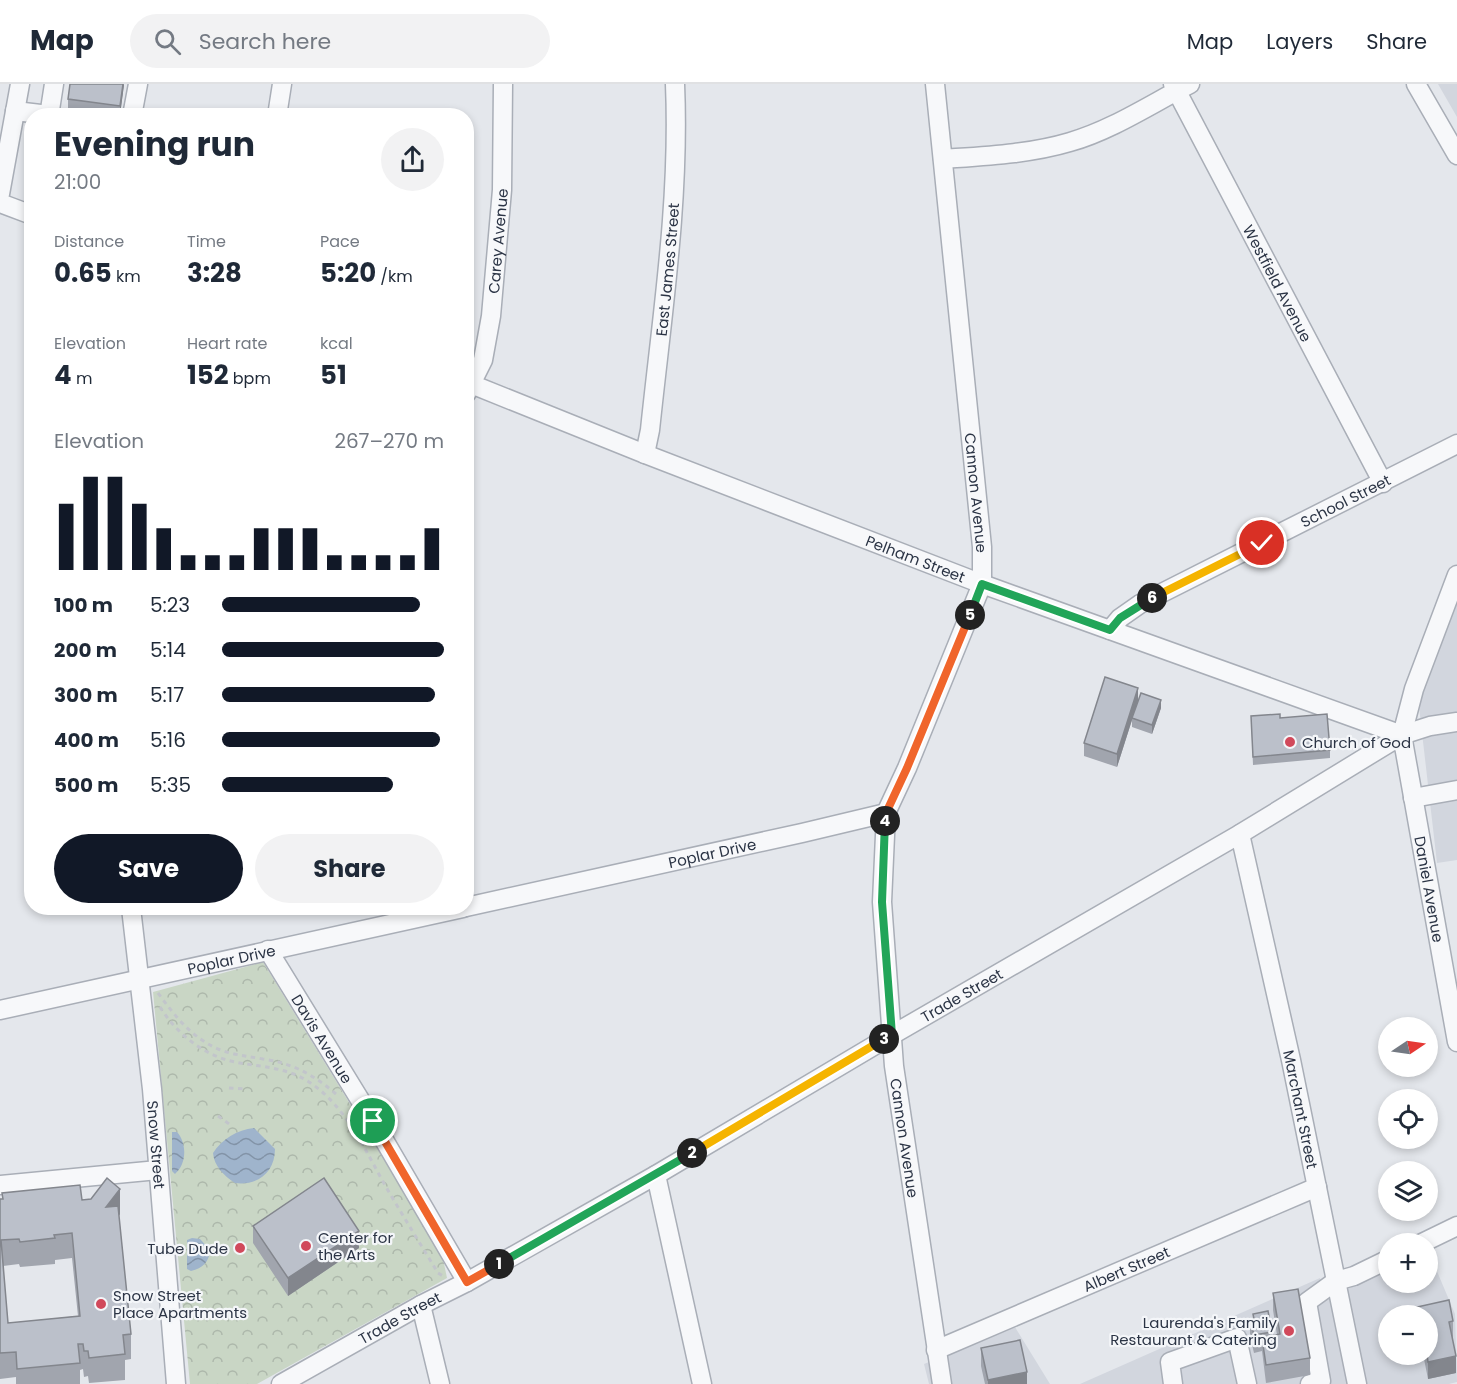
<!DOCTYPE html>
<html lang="en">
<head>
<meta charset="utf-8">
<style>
	:root { --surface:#fff; --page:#f2f2f3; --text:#1f2937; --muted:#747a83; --line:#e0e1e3; --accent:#111827 }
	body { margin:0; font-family:Poppins,sans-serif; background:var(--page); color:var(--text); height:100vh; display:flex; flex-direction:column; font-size:22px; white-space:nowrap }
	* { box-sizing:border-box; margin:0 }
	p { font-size:20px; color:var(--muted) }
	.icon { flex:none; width:33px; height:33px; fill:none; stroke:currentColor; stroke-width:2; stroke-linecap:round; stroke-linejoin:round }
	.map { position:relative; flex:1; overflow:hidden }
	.details { position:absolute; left:24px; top:24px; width:450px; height:807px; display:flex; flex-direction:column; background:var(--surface); border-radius:24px; box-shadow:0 3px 9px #0003 }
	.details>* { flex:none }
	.needle { width:39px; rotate:77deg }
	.controls { position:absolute; left:1378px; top:933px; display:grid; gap:12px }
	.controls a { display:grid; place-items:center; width:60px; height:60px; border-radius:50%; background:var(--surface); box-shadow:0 3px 9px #0003; font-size:30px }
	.pin { position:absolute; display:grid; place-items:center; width:51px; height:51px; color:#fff; margin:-26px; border:3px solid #fff; border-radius:50%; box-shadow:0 2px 6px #0007 }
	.km { position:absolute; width:30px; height:30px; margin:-15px; border-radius:50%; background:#222; color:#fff; font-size:16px; line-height:30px; text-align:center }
	.round { display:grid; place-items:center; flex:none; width:63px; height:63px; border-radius:32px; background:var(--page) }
	.head { display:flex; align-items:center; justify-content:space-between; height:102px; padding:0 30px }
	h1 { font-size:33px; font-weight:700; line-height:45px }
	.metrics { display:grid; grid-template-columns:repeat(3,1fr); gap:9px; height:102px; padding:6px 30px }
	.metrics div { display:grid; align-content:center }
	.metrics b { font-size:26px; font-weight:700 }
	.metrics small { font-size:16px; font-weight:400 }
	.metrics p { font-size:16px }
	.chart { height:168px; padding:12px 30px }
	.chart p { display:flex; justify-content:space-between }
	.chart svg { width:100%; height:108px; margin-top:6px; stroke:var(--accent); stroke-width:6 }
	.cta { display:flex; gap:12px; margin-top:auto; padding:12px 30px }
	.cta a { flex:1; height:69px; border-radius:36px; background:var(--accent); color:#fff; font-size:24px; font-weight:700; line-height:69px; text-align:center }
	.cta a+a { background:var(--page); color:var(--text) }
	ul { padding:0 30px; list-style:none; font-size:20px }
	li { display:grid; grid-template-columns:96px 72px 1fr; align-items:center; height:45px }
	li i { height:15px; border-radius:8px; background:var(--accent) }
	header { display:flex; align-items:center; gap:36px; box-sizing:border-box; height:84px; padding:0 30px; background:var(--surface); border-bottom:2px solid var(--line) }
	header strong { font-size:28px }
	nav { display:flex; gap:33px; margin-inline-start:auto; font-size:21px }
	.search { width:420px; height:54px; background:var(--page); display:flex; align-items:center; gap:15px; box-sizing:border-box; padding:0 21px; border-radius:33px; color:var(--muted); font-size:22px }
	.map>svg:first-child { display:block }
	.built { fill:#d2d6de; fill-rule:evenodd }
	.park { fill:url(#park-crowns) }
	.water { fill:url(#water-waves) }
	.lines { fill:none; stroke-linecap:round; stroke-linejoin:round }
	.minor-casing { stroke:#a9aeb7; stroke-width:21 }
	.path { stroke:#c2c5cb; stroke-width:3; stroke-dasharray:4.5 4.5; stroke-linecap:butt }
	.minor { stroke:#f7f8fa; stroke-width:18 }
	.wall { fill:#a1a5ae; fill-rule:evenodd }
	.shaded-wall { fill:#83868d }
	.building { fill:#bbc0ca; stroke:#83868d; stroke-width:1.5; fill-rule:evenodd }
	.split-1-casing { stroke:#fff; stroke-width:12 }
	.split-2-casing { stroke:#fff; stroke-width:12 }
	.split-3-casing { stroke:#fff; stroke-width:12 }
	.split-4-casing { stroke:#fff; stroke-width:12 }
	.split-5-casing { stroke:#fff; stroke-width:12 }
	.split-6-casing { stroke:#fff; stroke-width:12 }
	.split-7-casing { stroke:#fff; stroke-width:12 }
	.split-1 { stroke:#f0652b; stroke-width:8 }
	.split-2 { stroke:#22a559; stroke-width:8 }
	.split-3 { stroke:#f5b400; stroke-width:8 }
	.split-4 { stroke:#22a559; stroke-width:8 }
	.split-5 { stroke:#f0652b; stroke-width:8 }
	.split-6 { stroke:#22a559; stroke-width:8 }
	.split-7 { stroke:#f5b400; stroke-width:8 }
	.poi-dot { fill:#d1495b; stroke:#f4f6f9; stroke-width:2 }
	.labels { text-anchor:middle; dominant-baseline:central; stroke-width:4.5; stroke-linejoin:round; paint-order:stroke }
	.street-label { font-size:15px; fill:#2b3445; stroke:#f4f6f9 }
	.poi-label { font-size:15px; fill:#2b3445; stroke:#f4f6f9; text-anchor:start }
</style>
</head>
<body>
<header>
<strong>Map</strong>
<div class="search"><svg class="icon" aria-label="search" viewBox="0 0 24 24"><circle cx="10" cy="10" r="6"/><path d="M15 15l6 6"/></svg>Search here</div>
<nav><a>Map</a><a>Layers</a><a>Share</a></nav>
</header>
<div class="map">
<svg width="1457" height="1300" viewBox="0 0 1457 1300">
	<defs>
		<pattern id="park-crowns" width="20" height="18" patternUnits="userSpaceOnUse" patternTransform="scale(1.5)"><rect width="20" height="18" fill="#c9d6c5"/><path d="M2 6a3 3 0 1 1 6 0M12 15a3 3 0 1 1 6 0" fill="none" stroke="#adb8ab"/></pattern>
		<pattern id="water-waves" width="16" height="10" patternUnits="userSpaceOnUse" patternTransform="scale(1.5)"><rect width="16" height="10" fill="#9fb4cc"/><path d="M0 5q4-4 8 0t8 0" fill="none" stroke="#8293a7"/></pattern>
	</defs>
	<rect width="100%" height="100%" fill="#e4e7ec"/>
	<!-- built -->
	<path class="built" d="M1438,0H1457V33Z
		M1457,509V776L1437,779L1418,614Z
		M1428,1166L1455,1230L1457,1298L1449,1300H1080L1320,1194L1326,1216L1389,1184V1198H1428ZM1389,1232H1428V1270H1389Z
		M1015,1243L1050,1300H929L924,1280Z"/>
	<!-- park -->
	<path class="park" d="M263,878L442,1170L447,1194L257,1300H190L153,908Z"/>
	<!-- water -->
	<path class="water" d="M254,1044L275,1065C275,1088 258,1102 235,1099C224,1092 214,1082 213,1069C222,1055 237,1046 254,1044Z
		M172,1048H177C187,1059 187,1080 175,1090L172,1087Z
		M192,1154L200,1155L210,1166C209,1178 203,1184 191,1187L187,1185V1156Z"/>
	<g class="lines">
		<!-- minor casing -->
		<g class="minor-casing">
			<g id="minor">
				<path id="s1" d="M935,0L982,463V500L907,684L886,729L882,818L894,982L942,1300"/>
				<path id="s2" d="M1173,0L1383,399"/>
				<path d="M1416,0L1457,71"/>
				<path d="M15,27L49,31"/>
				<path d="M49,32L54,0"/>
				<path d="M132,32L138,0"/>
				<path d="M277,32L282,0"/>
				<path d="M943,75C985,72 1030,70 1070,58C1112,46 1151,20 1190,0"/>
				<path d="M0,110L20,0"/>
				<path d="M0,119L32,131"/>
				<path id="s3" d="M466,298L645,370L982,500L1402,651"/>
				<path id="s4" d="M466,310L483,276L491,232L502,106L503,0"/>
				<path id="s5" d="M645,370L650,346C662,231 680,116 675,0"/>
				<path id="s6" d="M1457,491L1414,605L1402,651L1457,958"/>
				<path id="s7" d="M1110,546L1120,534L1140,520L1457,360"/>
				<path d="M1413,714L1457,706"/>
				<path id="s8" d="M1240,750L1291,976L1357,1300"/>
				<path id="s9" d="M466,823L802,749L886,729"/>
				<path id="s10" d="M131,824L152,1005L176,1300"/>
				<path id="s11" d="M268,866L373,1037L467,1198"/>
				<path id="s12" d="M0,926L463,824"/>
				<path d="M656,1091L702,1300"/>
				<path d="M0,1101L158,1086"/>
				<path d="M1420,1160L1457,1142"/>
				<path d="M421,1221L440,1300"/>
				<path id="s13" d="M936,1266L1317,1103"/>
				<path id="s14" d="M281,1300L421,1221L467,1198L656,1091L892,951L1240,750L1402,651L1430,642L1457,638"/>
				<path d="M1173,1300L1170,1278L1237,1254L1247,1300"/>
				<path d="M1310,1300L1321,1297L1307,1218L1336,1197L1354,1192L1389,1175"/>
			</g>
		</g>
		<!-- path -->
		<path class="path" d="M158,909C175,932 191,953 218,965C233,971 247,972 263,975C292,979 314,991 336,1010
			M160,923C176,949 204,972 235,978C260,983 287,983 309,998C346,1022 365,1066 386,1103C403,1132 421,1161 438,1189L443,1192
			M229,1004L247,1005
			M218,1032L232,1042"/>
		<!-- minor -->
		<use href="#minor" class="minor"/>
	</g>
	<!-- wall -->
	<path class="wall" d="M124,0L120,31L68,24V15Z
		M1138,617L1161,624L1152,650L1132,643V636L1117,683L1084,672V659Z
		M1251,632L1280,634L1330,666V674L1253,681Z
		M2,1109L82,1116L120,1130L119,1132L131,1250V1275L125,1276V1296L89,1299L88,1292L84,1293L83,1285L80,1286V1300H16V1293L0,1295V1115H2ZM72,1174L78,1232L8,1239L3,1182L19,1180L20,1183L55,1180V1176Z
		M253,1142L359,1164L288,1212L253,1159Z
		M1273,1209L1310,1274V1291L1266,1299L1262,1267L1254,1269L1250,1252V1235H1253V1230L1272,1248V1252L1277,1251L1273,1226Z
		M1417,1223L1453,1237V1254H1452L1456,1289L1428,1295L1423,1270H1428V1232H1417Z
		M981,1264L1027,1300H985L981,1282Z"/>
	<!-- shaded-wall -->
	<path class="shaded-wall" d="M123,0L124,1L120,31V22Z
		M1138,604V617L1117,683V670Z
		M1161,616V624L1152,650V641Z
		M120,1105V1130L106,1149V1123Z
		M359,1147V1164L288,1212V1194Z
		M1456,1272V1289L1428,1295V1278Z
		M1027,1288V1300H988V1296Z"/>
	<!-- building -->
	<path class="building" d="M70,0H123L120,22L68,15Z
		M1105,593L1138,604L1117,670L1084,659Z
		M1141,609L1161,616L1152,641L1132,634Z
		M1280,630V634L1327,630L1330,666L1253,673L1251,632Z
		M107,1094L120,1105L106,1123L118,1122L131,1250L123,1251L125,1270L89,1274L88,1267H84L83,1260H78L80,1279L17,1285L16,1268L0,1269V1115H3L2,1109L80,1101L82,1116L91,1115ZM72,1149L80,1232L8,1239L1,1156L19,1155L20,1158L55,1154L54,1151Z
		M324,1094L359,1147L288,1194L253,1142Z
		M1298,1205L1310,1274L1266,1281L1262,1254L1280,1250L1273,1209Z
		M1449,1216L1453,1237L1449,1238L1456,1272L1428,1278L1427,1270H1428V1232H1419L1417,1223Z
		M1268,1227L1272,1248L1254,1251L1250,1235H1254L1253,1230Z
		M1020,1256L1027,1288L988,1296L981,1264Z"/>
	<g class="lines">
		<!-- split-1 casing -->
		<g class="split-1-casing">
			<path id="split-1" d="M373,1037L467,1198L499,1180"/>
		</g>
		<!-- split-2 casing -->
		<g class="split-2-casing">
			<path id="split-2" d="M499,1180L692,1069"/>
		</g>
		<!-- split-3 casing -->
		<g class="split-3-casing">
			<path id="split-3" d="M692,1069L884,955"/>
		</g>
		<!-- split-4 casing -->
		<g class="split-4-casing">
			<path id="split-4" d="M884,955L892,951L882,818L885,737"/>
		</g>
		<!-- split-5 casing -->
		<g class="split-5-casing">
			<path id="split-5" d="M885,737L886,729L907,684L970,531"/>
		</g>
		<!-- split-6 casing -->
		<g class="split-6-casing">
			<path id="split-6" d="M970,531L982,500L1110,546L1120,534L1152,514"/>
		</g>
		<!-- split-7 casing -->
		<g class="split-7-casing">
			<path id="split-7" d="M1152,514L1262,459"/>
		</g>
		<!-- split-1 -->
		<use href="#split-1" class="split-1"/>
		<!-- split-2 -->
		<use href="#split-2" class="split-2"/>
		<!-- split-3 -->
		<use href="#split-3" class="split-3"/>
		<!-- split-4 -->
		<use href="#split-4" class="split-4"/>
		<!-- split-5 -->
		<use href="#split-5" class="split-5"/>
		<!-- split-6 -->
		<use href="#split-6" class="split-6"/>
		<!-- split-7 -->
		<use href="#split-7" class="split-7"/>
	</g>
	<!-- markers -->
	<g class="poi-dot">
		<circle cx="1290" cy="658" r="6"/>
		<circle cx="306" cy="1162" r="6"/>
		<circle cx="240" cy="1164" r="6"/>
		<circle cx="101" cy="1220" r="6"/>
		<circle cx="1289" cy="1247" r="6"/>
	</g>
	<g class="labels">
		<!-- street labels -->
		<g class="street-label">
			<text stroke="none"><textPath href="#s4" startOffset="158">Carey Avenue</textPath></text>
			<text stroke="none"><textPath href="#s5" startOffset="186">East James Street</textPath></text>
			<text stroke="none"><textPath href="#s2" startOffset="225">Westfield Avenue</textPath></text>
			<text stroke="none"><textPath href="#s1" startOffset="411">Cannon Avenue</textPath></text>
			<text stroke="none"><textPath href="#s7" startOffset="270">School Street</textPath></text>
			<text stroke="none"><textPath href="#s3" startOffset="483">Pelham Street</textPath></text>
			<text stroke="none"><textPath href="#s9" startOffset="252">Poplar Drive</textPath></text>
			<text stroke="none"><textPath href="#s6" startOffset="326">Daniel Avenue</textPath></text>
			<text stroke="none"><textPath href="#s12" startOffset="237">Poplar Drive</textPath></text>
			<text stroke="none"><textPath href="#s14" startOffset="784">Trade Street</textPath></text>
			<text stroke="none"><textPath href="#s11" startOffset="104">Davis Avenue</textPath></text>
			<text stroke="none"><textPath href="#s8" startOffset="282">Marchant Street</textPath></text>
			<text stroke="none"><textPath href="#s1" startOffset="1077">Cannon Avenue</textPath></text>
			<text stroke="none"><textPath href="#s10" startOffset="238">Snow Street</textPath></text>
			<text stroke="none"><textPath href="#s13" startOffset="207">Albert Street</textPath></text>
			<text stroke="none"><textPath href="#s14" startOffset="136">Trade Street</textPath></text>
		</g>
		<!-- poi labels -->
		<g class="poi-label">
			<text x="1302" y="658">Church of God</text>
			<text x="318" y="1153">Center for<tspan x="318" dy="17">the Arts</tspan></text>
			<text x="228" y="1164" text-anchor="end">Tube Dude</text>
			<text x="113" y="1211">Snow Street<tspan x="113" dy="17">Place Apartments</tspan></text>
			<text x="1277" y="1238" text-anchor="end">Laurenda's Family<tspan x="1277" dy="17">Restaurant &amp; Catering</tspan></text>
		</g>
	</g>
</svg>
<div class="controls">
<a><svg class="needle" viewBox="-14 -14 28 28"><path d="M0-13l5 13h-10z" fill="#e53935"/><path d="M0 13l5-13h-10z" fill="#747a83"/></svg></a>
<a><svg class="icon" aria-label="locate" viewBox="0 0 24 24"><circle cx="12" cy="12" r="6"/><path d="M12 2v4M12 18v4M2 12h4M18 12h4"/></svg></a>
<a><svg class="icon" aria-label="layers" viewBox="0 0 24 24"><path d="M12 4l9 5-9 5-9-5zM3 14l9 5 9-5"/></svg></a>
<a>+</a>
<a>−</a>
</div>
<div class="pin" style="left:373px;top:1037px;background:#1e9e55"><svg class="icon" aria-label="arrive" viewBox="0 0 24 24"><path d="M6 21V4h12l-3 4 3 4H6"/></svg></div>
<div class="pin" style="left:1262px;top:459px;background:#d93025"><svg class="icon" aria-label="check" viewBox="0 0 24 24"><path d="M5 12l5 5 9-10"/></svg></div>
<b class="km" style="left:499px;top:1180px">1</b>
<b class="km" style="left:692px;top:1069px">2</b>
<b class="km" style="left:884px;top:955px">3</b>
<b class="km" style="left:885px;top:737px">4</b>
<b class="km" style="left:970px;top:531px">5</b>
<b class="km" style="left:1152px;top:514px">6</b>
<section class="details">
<div class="head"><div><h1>Evening run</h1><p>21:00</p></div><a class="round"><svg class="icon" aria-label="share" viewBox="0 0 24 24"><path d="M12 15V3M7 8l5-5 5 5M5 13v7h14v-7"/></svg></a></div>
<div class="metrics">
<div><p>Distance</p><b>0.65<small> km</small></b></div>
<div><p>Time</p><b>3:28</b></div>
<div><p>Pace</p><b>5:20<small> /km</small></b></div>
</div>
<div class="metrics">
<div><p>Elevation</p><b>4<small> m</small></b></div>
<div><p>Heart rate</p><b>152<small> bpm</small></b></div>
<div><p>kcal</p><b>51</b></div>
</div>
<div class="chart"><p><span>Elevation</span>267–270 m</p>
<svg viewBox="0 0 160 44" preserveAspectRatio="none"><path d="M5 44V17M15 44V6M25 44V6M35 44V17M45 44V27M55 44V38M65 44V38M75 44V38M85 44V27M95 44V27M105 44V27M115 44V38M125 44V38M135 44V38M145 44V38M155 44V27"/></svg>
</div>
<ul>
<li><b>100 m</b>5:23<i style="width:89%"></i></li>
<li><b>200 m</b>5:14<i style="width:100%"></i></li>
<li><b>300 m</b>5:17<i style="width:96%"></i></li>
<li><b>400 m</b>5:16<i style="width:98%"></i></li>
<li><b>500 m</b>5:35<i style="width:77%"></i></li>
</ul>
<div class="cta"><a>Save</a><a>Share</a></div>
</section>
</div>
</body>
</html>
